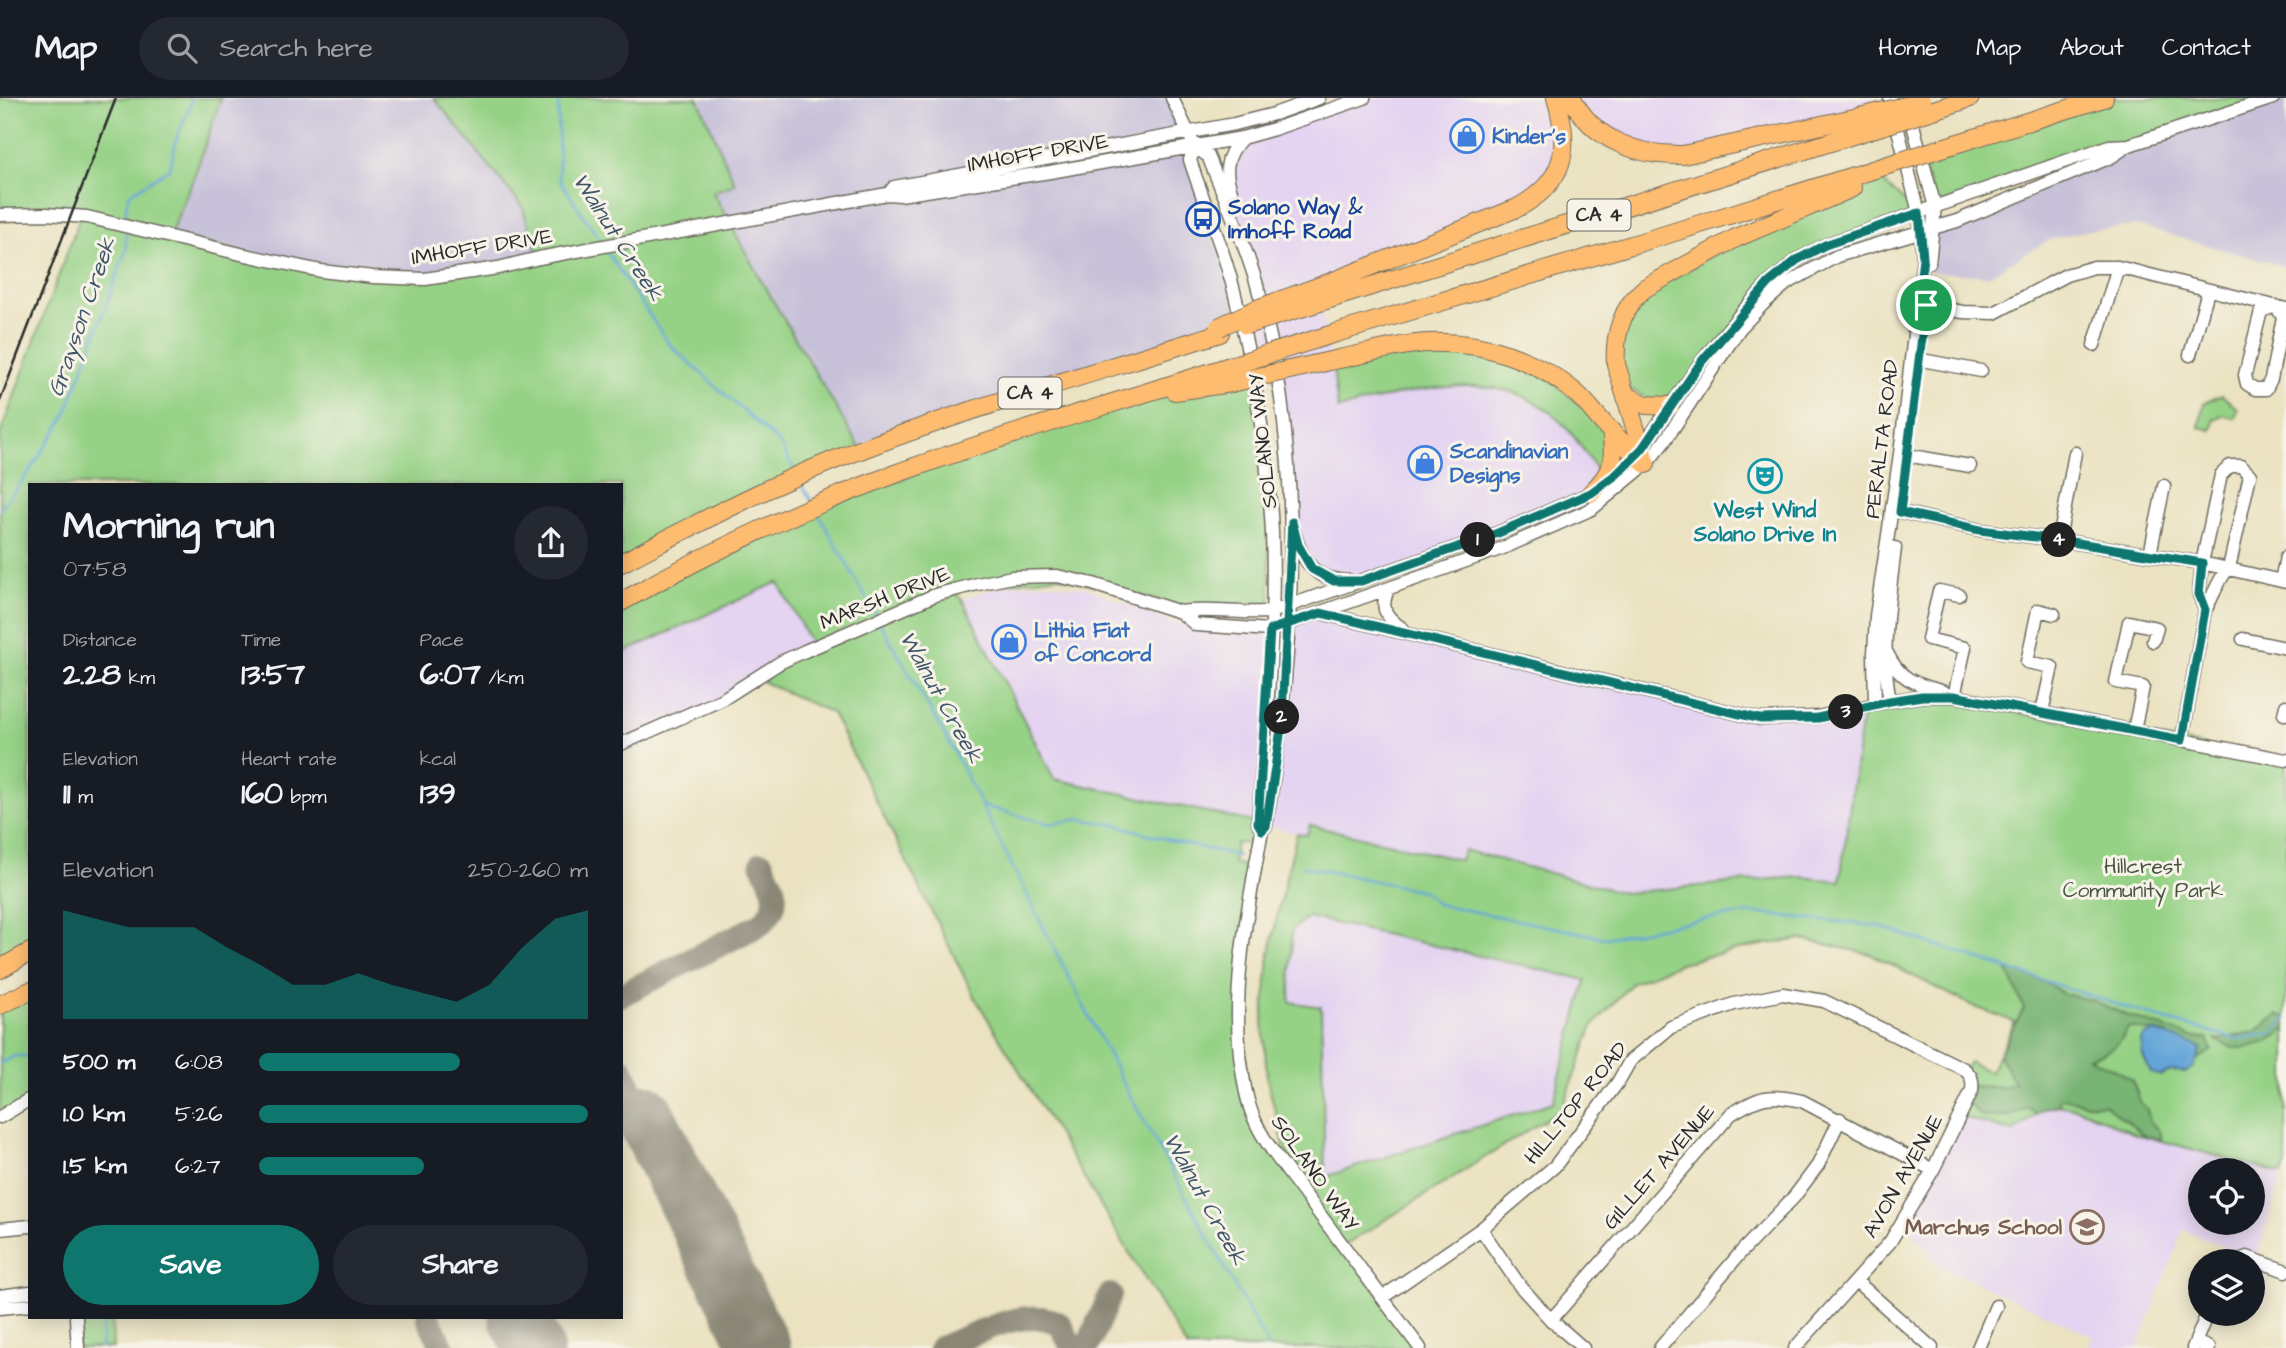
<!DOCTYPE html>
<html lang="en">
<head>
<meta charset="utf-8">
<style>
	:root { --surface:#171b24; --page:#242831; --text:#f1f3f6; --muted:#9ea1a6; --line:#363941; --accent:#0f766e }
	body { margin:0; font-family:"Architects Daughter",sans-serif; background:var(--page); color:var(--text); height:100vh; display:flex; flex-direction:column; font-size:26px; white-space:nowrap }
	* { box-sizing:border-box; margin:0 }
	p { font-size:23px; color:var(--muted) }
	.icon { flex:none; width:38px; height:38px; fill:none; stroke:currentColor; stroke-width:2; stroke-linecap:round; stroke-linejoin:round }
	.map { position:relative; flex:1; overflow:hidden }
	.drawer { position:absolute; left:28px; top:385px; width:595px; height:836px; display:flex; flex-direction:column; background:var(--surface); border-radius:0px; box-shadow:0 4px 18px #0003 }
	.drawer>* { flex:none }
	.controls { position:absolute; left:2188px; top:1060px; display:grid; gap:14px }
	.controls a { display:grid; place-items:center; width:77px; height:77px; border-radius:50%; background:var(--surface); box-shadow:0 4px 18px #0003; font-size:35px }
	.pin { position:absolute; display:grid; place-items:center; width:60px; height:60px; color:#fff; margin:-30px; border:4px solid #fff; border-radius:50%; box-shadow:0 2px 7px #0007 }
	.km { position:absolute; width:35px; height:35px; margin:-18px; border-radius:50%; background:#222; color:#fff; font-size:19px; line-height:35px; text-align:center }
	.round { display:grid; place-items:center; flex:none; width:74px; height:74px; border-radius:37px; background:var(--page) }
	.overview { display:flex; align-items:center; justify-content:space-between; height:119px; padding:0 35px }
	h1 { font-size:38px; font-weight:800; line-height:52px }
	.stats { display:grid; grid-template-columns:repeat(3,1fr); gap:10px; height:119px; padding:7px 35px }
	.stats div { display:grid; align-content:center }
	.stats b { font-size:30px; font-weight:800 }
	.stats small { font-size:19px; font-weight:400 }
	.stats p { font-size:19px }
	.chart { height:196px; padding:14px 35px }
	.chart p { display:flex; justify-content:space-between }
	.chart svg { width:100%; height:126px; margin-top:7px; fill:var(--accent); opacity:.7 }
	.primary-button { display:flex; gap:14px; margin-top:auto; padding:14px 35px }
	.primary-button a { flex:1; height:80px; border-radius:42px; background:var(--accent); color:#fff; font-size:28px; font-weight:800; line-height:80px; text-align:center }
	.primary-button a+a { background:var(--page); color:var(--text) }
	ul { padding:0 35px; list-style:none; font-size:23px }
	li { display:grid; grid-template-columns:112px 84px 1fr; align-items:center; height:52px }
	li i { height:18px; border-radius:9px; background:var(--accent) }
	header { display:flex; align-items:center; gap:42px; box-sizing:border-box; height:98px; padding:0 35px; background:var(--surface); border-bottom:2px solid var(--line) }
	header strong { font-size:33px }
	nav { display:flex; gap:38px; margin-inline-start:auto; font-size:24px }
	.search { width:490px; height:63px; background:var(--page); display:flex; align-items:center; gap:18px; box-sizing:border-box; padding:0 24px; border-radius:38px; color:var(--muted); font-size:26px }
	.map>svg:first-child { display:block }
	.built { fill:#e4d3f1; fill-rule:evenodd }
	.industrial { fill:#c6c0d9 }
	.green { fill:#96d286; stroke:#607e58; stroke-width:2; fill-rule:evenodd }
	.forest { fill:#78b473; stroke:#52704f; stroke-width:2 }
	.water { fill:#64a5d8; stroke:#486882; stroke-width:2 }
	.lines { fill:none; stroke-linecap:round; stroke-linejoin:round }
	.stream { stroke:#64a5d8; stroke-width:2.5 }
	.taxiway { stroke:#8a8676; stroke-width:24 }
	.runway { stroke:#8a8676; stroke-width:60 }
	.minor-casing { stroke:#6e6b5f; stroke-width:15 }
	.highway-casing { stroke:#6e6b5f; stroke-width:20 }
	.minor { stroke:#fff; stroke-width:12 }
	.highway { stroke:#febc70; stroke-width:18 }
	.rail { stroke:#2b2b2b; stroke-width:2.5 }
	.highway-bridge-casing { stroke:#6e6b5f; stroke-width:20; stroke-linecap:butt }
	.highway-bridge { stroke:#febc70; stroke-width:18 }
	.route-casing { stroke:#fff; stroke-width:14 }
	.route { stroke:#0f766e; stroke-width:9 }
	.labels { text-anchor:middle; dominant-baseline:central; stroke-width:6; stroke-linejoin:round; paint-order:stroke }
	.shield { fill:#f7f3e8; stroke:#686764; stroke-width:2 }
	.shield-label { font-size:19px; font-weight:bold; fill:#2b2b2b }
	.shop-label { font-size:21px; font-weight:bold; fill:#366cbe; stroke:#f7f3e8; text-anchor:start }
	.street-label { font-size:21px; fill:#2b2b2b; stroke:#f7f3e8 }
	.transit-label { font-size:21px; font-weight:bold; fill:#164399; stroke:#f7f3e8; text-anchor:start }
	.culture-label { font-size:21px; font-weight:bold; fill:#0d838f; stroke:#f7f3e8 }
	.park-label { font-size:21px; fill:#465542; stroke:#f7f3e8 }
	.education-label { font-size:21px; font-weight:bold; fill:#785e54; stroke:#f7f3e8; text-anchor:end }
	.water-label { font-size:23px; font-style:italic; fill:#3f5668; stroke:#f7f3e8 }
</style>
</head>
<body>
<header>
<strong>Map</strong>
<div class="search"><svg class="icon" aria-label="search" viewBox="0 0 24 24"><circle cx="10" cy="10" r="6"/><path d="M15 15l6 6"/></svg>Search here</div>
<nav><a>Home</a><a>Map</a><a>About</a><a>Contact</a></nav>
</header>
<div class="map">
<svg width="2286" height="1250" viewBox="0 0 2286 1250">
	<rect width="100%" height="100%" fill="#f7f3e8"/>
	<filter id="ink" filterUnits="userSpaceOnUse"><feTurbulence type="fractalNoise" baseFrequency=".0143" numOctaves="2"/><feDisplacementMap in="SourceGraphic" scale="14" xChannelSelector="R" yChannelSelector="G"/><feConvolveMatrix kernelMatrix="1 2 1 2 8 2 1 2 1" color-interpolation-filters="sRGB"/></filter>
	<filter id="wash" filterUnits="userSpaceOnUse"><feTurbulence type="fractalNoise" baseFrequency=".00686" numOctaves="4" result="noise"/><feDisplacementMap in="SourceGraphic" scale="28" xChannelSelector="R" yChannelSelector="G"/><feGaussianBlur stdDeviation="1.57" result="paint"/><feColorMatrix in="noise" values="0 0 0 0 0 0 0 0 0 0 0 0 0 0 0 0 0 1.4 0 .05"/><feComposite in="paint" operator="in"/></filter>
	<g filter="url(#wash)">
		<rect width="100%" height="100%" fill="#eae2c0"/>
		<!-- built -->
		<path class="built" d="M1364,0H1556L1563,22L1550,87L1318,189L1338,311L1437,288L1494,289L1543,309L1570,333L1603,383L1591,395L1361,483H1334L1298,447L1288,356L1248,143L1226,78L1232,50Z
			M1572,0H1873L1868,17L1683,57L1635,53Z
			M778,484L813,550L783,575L621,645V556Z
			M1050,485L1087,490L1170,524L1270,532L1258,725L1054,681L962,501L991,491L1017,486Z
			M1321,515L1760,621L1863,610L1852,713L1840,783L1801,779L1772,781L1624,795L1465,752L1461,762L1310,727L1307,737L1266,728L1287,526Z
			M1308,818L1587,882L1553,1004L1324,1080L1290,904L1292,832Z
			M2058,1007L2080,1011L2133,1035L2282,1076L2256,1161L2183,1132L2138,1250H2088L2093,1238L1939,1167L1903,1122L1959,1018L2013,1034L2044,1010ZM2200,1073H2252V1125H2200Z"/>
		<!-- industrial -->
		<path class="industrial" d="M221,0H434L522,108L539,160L498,170L373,179L170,137L194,79Z
			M698,0H1172L1187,34L888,96L1195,49L1190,63L1242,228L861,352L759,179L713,93L735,85Z
			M2273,0H2286V169L2138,128L2090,132L2049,142L1988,178L1928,173L1933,130L2111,59Z"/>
		<!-- green -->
		<path class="green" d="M0,0H221L194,79L170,137L321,173L425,181L539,159L522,108L434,0H698L735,86L713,94L759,179L861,352L621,465V387H30V854L0,872V337L80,119L0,117Z
			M2100,0H2273L1935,109L1922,60Z
			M1869,73L1919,115L1797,162L1670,308H1660L1622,286L1616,266L1634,200Z
			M1428,245L1530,265L1611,333L1603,383C1593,367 1583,349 1570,334C1509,260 1416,293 1338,311L1332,263Z
			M1255,279L1265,358L1271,514L1199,512L1057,478L952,493L962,501L1054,681L1258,725L1259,747L1236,745L1233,765L1255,770L1240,857L1248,1002L1292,1079L1267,981L1263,922L1269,860L1279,809L1297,735L1307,737L1310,727L1460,762L1464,752L1624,795L1772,781L1801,779L1840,783L1863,610L1922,598L2286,662V1067L2282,1076L2133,1035L2080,1011L2058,1007L2044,1010L2013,1034L1959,1018L1972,993L1964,971L1969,964L1990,974L2015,924L1975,909L1870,856L1801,841L1749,849L1680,865L1632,885L1593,928L1562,1011L1344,1148L1420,1250H1187L974,898L832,615L763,584L781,564L813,550L778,484L621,556V507L778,424L1144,296ZM1308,819L1586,882L1553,1004L1325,1079L1321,909L1290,904L1292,832Z
			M2222,297L2238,311L2235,320L2220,317L2219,320H2214L2212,332L2199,329L2204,305Z
			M30,892V1000L0,1019V907Z
			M76,1220H112L113,1250H78Z"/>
		<!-- forest -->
		<path class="forest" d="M2007,871L2041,882L2065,896L2094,903L2126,917L2192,939L2207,941L2212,952L2196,962L2201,950L2173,941L2167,936L2129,929C2117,949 2112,953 2089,960L2120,974L2132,982L2141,1005L2147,1011L2149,1022L2159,1033L2161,1042L2146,1038L2104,1006H2087L2061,999L2058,1007L2044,1010L2036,1016L2027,1009L2009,1018L1982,1019L1966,1003L1972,988L2003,989L2015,985L1999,957L2024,910Z
			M2278,917L2286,919V931C2264,949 2240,958 2216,942L2255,934Z"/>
		<!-- water -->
		<path class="water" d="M2152,934C2161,934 2192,946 2201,950L2194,969L2186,974L2171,973L2160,978L2151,975L2143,958L2141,942L2144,938Z"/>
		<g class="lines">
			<!-- stream -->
			<path class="stream" d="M558,0L559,81L602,145
				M126,124V108L130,96L170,70L176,42L193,0
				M605,151L669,246L780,346L795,373
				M801,385L812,404
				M0,411L29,374L65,319L126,153V131
				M818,415L875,516
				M880,525L950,646L1121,981L1269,1250
				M983,708L1050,726L1080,721L1117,727L1176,744L1238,758
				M1302,768L1424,793L1437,806L1606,840L1704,821L1753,815L1877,828L2159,920L2238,941L2273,935L2286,921
				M0,965L15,958H30
				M101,1250L103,1220"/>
			<!-- taxiway -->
			<path class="taxiway" d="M621,897L761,826C784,804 774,789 762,765
				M621,970L644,1016
				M428,1220L443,1250
				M940,1250C972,1238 1029,1205 1061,1227L1072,1250
				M1087,1250L1110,1197"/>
			<!-- runway -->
			<path class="runway" d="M644,1016L761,1250
				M519,1220L534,1250"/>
		</g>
	</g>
	<g filter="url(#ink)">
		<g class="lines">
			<!-- minor casing -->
			<g class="minor-casing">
				<path id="minor" d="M1172,0L1195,49L1208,58C1225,100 1244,143 1257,187C1307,359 1295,554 1266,728L1262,732C1249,807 1232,881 1240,957C1243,980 1246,1004 1256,1025C1263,1040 1272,1053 1282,1066L1420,1250
					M1909,12L1935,109L1929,165
					M1195,49L1190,62C1204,106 1223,148 1234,193C1254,272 1268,353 1272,434C1276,530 1265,629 1258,725L1262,732
					M890,94L894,89L1234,26L1274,16L1319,0
					M1233,99C1224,75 1224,59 1242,40
					M0,117L46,116L87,119L241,156L321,173L373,179L425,181L498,170L539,160L887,96L900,97L1050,74L1242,40L1274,31L1364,0
					M1918,206L1963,214L1994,215L2066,177L2094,169H2118L2286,211
					M2276,208L2283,219L2271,281L2266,291H2255L2247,286L2245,277L2261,213Z
					M2094,247L2118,169
					M2190,257L2208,193
					M1911,260L1981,273
					M1900,356L1970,368
					M2230,368H2241L2250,377L2229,470C2217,482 2214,498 2205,512L2199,496L2202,465L2221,377Z
					M1892,412L1980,432L2059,442L2202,465L2286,484
					M1294,434C1303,466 1316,483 1350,483
					M2059,442L2075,355
					M2150,456L2164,388
					M2281,483L2286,459
					M1388,492C1379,511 1387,520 1403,531
					M1180,514C1210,510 1240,516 1271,514L1498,435L1591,395L1605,386L1641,351L1702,263L1743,213L1769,185L1797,162L1825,147L2109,48L2129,47
					M1321,515L1760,621L1818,619L1890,603L1922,598H1954L2286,662
					M2243,541L2286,550
					M1887,555C1900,583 1917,586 1944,594
					M1954,598L1965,550L1928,541L1939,493L1959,497
					M1890,603C1880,552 1889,501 1895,450
					M1875,606L1874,556L1876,518L1900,356L1923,160L1919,115L1890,0
					M2286,608L2284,616H2286
					M2042,614L2052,569L2027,564L2038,512L2054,516
					M2134,632L2143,589L2116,584L2129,524L2157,530L2153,543
					M2182,642L2205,512
					M621,646L723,601L781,564L805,553L935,497L973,487L1012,479L1057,478L1093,486L1180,514L1196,527L1270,532L1503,450L1592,411L1646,366L1664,344L1740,230L1763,206L1786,186L1837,158L1957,123L2111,59L2129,47L2273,0
					M0,1019L30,1001
					M0,1131L30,1128
					M1481,1131L1520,1188L1551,1222L1583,1250
					M2233,1164L2247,1159L2286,1173
					M1856,1183L1932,1250
					M0,1198L30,1194
					M1383,1199L1481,1131L1555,1068L1618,984L1630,963L1671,929L1734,906L1783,896L1824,903L1964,971C1972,978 1973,982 1972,993L1933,1072L1890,1144L1795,1250
					M0,1210L30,1207
					M76,1220L78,1250
					M1551,1222L1731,1016C1759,999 1768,995 1802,1003L1933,1072
					M2196,1244L2209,1250
					M1660,1250L1742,1153L1794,1099L1818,1067L1840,1021
					M1978,1250L1996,1208
					M2193,1250L2207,1216"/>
			</g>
			<!-- highway casing -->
			<g class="highway-casing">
				<path id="highway" d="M1572,0C1593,43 1639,58 1683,57L1868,17
					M1937,11L1970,0
					M1942,50L2104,0
					M1326,186L1517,110C1566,84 1571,50 1556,0
					M1330,201L1869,32
					M1336,235L1665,137L1869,73
					M1339,261C1369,255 1399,246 1429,245C1484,243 1537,261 1578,297C1590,308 1599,322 1611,333C1622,345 1634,355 1646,366
					M1175,293L1231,285
					M1627,298L1646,307L1670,308
					M1646,366L1616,266C1614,237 1622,209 1645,190L1736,140L1852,90
					M1591,395C1612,375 1616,362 1611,333
					M621,465C689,430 756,394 827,365C955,313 1089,277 1220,235
					M621,504C709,454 800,411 895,376C1004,336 1117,305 1227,269
					M0,871L30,854
					M0,907L30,893"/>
			</g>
			<!-- minor -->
			<use href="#minor" class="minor"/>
			<!-- highway -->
			<use href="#highway" class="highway"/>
			<!-- rail -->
			<path class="rail" d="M0,303L116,0"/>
			<!-- highway-bridge casing -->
			<g class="highway-bridge-casing">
				<path id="highway-bridge" d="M1868,17L1922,4
					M1869,32L1937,11
					M1869,73L1942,50
					M1246,227L1330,201
					M1219,229L1257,211L1326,186
					M1227,269L1336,235
					M1231,285L1339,261"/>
			</g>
			<!-- highway-bridge -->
			<use href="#highway-bridge" class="highway-bridge"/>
		</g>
	</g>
	<g class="lines" filter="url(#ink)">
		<!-- route casing -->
		<g class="route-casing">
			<path id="route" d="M1926,207L1918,206L1923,160L1919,115L1825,147L1797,162L1769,185L1702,263L1642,351L1617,376L1591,395L1498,435L1361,483H1334L1312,471L1298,447L1292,424L1287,526L1270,532L1258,725L1262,732L1266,728L1281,631L1287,526L1321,515L1760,621L1818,620L1890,603L1922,598H1954L2182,642L2205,512L2199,496L2202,465L2059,442L1980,432L1900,414L1926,207"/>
		</g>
		<!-- route -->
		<use href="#route" class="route"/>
	</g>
	<!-- icons -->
	<defs>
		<g id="shop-ring" transform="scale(1.75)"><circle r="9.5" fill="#f7f3e8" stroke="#3f7fe0" stroke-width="1.5"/><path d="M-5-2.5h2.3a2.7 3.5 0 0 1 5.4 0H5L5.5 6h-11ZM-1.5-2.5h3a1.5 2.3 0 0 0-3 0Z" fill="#3f7fe0"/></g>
		<g id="bus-ring" transform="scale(1.75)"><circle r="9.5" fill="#f7f3e8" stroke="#1a4fb4" stroke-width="1.5"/><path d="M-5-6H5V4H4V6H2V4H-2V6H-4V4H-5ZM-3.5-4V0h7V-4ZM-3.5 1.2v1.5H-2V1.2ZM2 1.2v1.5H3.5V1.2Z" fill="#1a4fb4"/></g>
		<g id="theatre-ring" transform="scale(1.75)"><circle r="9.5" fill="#f7f3e8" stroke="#0f9aa8" stroke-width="1.5"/><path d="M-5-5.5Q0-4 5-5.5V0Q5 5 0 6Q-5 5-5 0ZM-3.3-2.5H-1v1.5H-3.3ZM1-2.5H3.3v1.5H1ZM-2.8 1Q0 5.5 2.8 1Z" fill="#0f9aa8"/></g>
		<g id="school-ring" transform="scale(1.75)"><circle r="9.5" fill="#f7f3e8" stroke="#8d6e63" stroke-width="1.5"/><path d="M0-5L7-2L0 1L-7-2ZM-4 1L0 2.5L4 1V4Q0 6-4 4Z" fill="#8d6e63"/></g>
	</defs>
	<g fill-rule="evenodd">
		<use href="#shop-ring" x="1467" y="38"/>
		<use href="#bus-ring" x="1203" y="121"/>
		<use href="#shop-ring" x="1425" y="365"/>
		<use href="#theatre-ring" x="1765" y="378"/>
		<use href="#shop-ring" x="1009" y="544"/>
		<use href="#school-ring" x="2087" y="1129"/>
	</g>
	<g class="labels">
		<!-- shield labels -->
		<g class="shield">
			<rect x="1567.5" y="101.5" width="63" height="31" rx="5"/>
			<rect x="998.5" y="279.5" width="63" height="31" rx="5"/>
		</g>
		<g class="shield-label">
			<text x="1599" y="117">CA 4</text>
			<text x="1030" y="295">CA 4</text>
		</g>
		<!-- shop labels -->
		<g class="shop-label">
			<text x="1492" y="38">Kinder's</text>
			<text x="1450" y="353">Scandinavian<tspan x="1450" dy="24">Designs</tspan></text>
			<text x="1034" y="532">Lithia Fiat<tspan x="1034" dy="24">of Concord</tspan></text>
		</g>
		<!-- street labels -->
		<g class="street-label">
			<text transform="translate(1038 55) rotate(-10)">IMHOFF DRIVE</text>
			<text transform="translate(482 149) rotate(-9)">IMHOFF DRIVE</text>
			<text transform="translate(1882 341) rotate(-83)">PERALTA ROAD</text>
			<text transform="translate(1263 343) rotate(-96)">SOLANO WAY</text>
			<text transform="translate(885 500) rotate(-22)">MARSH DRIVE</text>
			<text transform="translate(1576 1005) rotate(-51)">HILLTOP ROAD</text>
			<text transform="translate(1659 1069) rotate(-49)">GILLET AVENUE</text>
			<text transform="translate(1315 1075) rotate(55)">SOLANO WAY</text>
			<text transform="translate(1903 1078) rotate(-60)">AVON AVENUE</text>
		</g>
		<!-- transit labels -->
		<g class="transit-label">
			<text x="1228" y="109">Solano Way &amp;<tspan x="1228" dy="24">Imhoff Road</tspan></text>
		</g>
		<!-- culture labels -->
		<g class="culture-label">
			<text x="1765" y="412">West Wind<tspan x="1765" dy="24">Solano Drive In</tspan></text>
		</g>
		<!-- park labels -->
		<g class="park-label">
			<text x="2143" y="768">Hillcrest<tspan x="2143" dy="24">Community Park</tspan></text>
		</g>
		<!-- education labels -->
		<g class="education-label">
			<text x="2062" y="1129">Marchus School</text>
		</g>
		<!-- water labels -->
		<g class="water-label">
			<text transform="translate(618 139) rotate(57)">Walnut Creek</text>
			<text transform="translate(82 219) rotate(-71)">Grayson Creek</text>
			<text transform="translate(941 599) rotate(61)">Walnut Creek</text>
			<text transform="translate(1205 1101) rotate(61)">Walnut Creek</text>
		</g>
	</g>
</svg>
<div class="controls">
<a><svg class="icon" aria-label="locate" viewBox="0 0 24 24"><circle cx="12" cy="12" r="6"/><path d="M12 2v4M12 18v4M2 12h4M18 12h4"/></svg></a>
<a><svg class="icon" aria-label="layers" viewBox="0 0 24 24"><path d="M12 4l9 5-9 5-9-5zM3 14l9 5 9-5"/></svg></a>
</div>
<div class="pin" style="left:1926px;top:207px;background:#1e9e55"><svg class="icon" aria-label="arrive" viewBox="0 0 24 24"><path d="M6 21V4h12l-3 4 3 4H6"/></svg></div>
<b class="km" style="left:1478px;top:442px">1</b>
<b class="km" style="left:1282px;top:619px">2</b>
<b class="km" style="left:1846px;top:614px">3</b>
<b class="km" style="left:2059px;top:442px">4</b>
<section class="drawer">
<div class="overview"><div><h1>Morning run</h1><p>07:58</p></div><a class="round"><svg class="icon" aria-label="share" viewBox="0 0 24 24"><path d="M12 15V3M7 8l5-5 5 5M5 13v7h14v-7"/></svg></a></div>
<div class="stats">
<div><p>Distance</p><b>2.28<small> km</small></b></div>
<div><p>Time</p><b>13:57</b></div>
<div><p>Pace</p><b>6:07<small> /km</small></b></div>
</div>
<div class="stats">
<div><p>Elevation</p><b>11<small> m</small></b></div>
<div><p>Heart rate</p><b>160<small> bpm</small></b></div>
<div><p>kcal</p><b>139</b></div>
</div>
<div class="chart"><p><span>Elevation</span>250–260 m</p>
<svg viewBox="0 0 160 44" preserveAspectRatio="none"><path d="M0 44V6L10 9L20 12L30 12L40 12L50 19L60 25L70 32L80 32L90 28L100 32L110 35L120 38L130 32L140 19L150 9L160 6V44z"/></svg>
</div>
<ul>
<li><b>500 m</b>6:08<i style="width:61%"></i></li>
<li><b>1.0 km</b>5:26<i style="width:100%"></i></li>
<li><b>1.5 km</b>6:27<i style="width:50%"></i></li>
</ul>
<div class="primary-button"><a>Save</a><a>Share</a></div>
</section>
</div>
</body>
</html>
